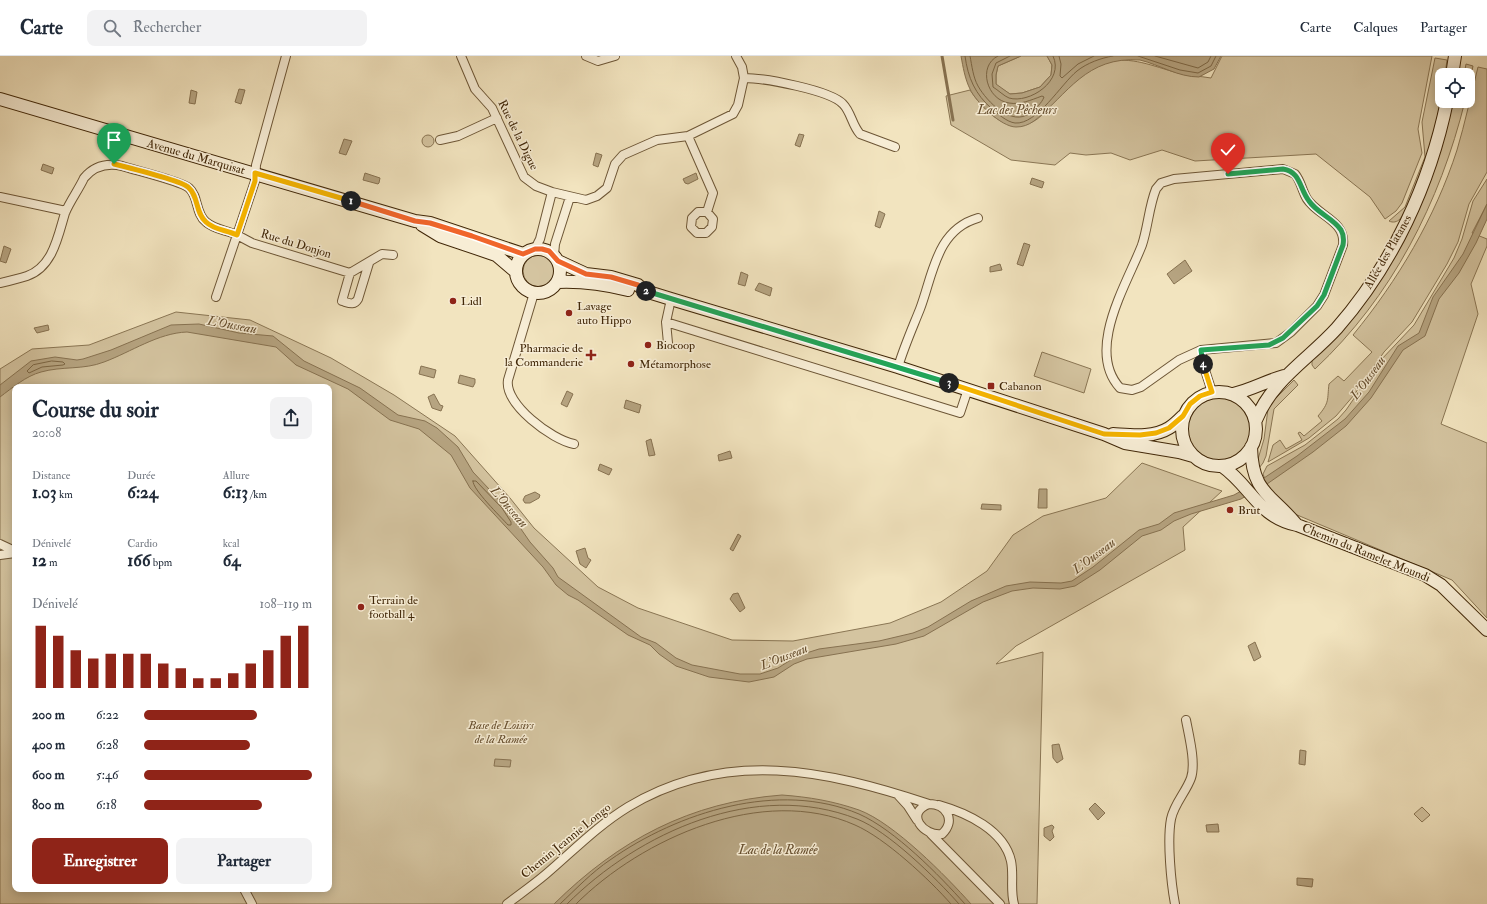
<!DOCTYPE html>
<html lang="fr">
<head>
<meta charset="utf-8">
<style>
	:root { --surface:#fff; --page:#f2f2f3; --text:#1f2937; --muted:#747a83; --line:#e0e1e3; --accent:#8f2418 }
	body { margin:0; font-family:"IM FELL Double Pica",serif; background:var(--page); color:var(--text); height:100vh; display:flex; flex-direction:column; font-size:15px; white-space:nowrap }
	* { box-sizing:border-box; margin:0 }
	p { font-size:13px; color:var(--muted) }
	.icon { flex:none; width:22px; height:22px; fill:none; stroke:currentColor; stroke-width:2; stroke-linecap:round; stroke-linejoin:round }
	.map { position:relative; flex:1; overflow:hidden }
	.drawer { position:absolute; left:12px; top:328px; width:320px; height:508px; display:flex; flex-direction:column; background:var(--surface); border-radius:8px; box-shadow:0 2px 10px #0003 }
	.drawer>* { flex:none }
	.buttons { position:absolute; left:1435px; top:12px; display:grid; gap:8px }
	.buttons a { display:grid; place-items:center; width:40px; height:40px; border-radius:8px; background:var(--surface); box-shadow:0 2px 10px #0003; font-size:20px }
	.pin { position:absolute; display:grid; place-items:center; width:34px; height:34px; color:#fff; margin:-41px -17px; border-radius:50% 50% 50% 0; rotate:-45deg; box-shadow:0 0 4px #0007 }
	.pin .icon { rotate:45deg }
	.km { position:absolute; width:20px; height:20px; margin:-10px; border-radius:50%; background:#222; color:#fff; font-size:11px; line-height:20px; text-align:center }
	.round { display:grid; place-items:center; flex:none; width:42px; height:42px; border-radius:8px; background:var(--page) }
	.head { display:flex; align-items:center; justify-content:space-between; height:68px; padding:0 20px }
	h1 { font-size:22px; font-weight:700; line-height:30px }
	.metrics { display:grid; grid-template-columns:repeat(3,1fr); gap:6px; height:68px; padding:4px 20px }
	.metrics div { display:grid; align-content:center }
	.metrics b { font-size:17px; font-weight:700 }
	.metrics small { font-size:11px; font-weight:400 }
	.metrics p { font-size:11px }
	.chart { height:112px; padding:8px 20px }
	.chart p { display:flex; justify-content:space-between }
	.chart svg { width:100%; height:72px; margin-top:4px; stroke:var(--accent); stroke-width:6 }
	.cta { display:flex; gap:8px; margin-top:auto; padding:8px 20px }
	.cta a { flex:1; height:46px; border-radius:8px; background:var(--accent); color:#fff; font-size:16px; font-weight:700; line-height:46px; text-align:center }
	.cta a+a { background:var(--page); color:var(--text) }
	ul { padding:0 20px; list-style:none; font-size:13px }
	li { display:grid; grid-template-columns:64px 48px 1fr; align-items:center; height:30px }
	li i { height:10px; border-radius:5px; background:var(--accent) }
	header { display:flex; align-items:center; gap:24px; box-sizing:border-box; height:56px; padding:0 20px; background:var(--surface); border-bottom:1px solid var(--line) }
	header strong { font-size:19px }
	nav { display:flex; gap:22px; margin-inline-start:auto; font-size:14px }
	.search { width:280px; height:36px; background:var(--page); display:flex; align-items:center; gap:10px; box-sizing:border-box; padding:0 14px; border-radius:8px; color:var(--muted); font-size:15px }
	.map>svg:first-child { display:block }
	.green { fill:#d4c4a0; stroke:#8a7654; fill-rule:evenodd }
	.water { fill:#b6a481; stroke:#877251 }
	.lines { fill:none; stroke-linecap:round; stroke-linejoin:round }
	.shore { stroke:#7c6644; stroke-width:1 }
	.stream { stroke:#877251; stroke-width:3 }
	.street-casing { stroke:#6d5636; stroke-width:10 }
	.secondary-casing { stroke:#412708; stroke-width:14 }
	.street { stroke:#f7edd5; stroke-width:8 }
	.secondary { stroke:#f7edd5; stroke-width:12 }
	.split-1-casing { stroke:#fff; stroke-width:8 }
	.split-2-casing { stroke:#fff; stroke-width:8 }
	.split-3-casing { stroke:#fff; stroke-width:8 }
	.split-4-casing { stroke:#fff; stroke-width:8 }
	.split-5-casing { stroke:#fff; stroke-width:8 }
	.split-1 { stroke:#f5b400; stroke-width:5 }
	.split-2 { stroke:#f0652b; stroke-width:5 }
	.split-3 { stroke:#22a559; stroke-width:5 }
	.split-4 { stroke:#f5b400; stroke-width:5 }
	.split-5 { stroke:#22a559; stroke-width:5 }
	.poi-dot { fill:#8f2418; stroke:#f7edd5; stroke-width:1.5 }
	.labels { text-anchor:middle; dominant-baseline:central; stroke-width:3; stroke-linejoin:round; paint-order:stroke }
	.street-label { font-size:12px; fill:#412708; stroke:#f7edd5 }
	.poi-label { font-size:12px; fill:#412708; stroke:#f7edd5; text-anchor:start }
	.park-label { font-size:12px; font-style:italic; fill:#664e2e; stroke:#f7edd5 }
	.water-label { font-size:13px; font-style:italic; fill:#644c2c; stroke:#f7edd5 }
</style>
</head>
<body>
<header>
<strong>Carte</strong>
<div class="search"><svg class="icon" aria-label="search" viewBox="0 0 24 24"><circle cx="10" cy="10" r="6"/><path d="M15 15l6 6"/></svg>Rechercher</div>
<nav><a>Carte</a><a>Calques</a><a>Partager</a></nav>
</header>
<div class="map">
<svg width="1487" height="848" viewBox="0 0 1487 848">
	<rect width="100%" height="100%" fill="#f2e4bf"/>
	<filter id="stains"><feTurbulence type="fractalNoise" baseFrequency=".005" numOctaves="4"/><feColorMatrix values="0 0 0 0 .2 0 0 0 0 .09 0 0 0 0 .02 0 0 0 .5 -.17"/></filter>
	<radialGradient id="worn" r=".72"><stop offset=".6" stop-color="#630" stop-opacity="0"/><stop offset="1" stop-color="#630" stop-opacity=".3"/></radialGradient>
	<!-- green -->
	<path class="green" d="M1021,0H1047L1052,9L1051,19L1040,31L1022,37L1010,38L996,29V19L998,10Z
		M1222,0H1432L1418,73L1422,97L1402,147L1396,155L1385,163L1370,141L1316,98L1195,105L1162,94L1130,104L1111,97L1086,99L1070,97L1055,109L1011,104L951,69L946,40L970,34C984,55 1008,80 1034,65C1042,61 1049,51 1055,43C1068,27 1083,12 1105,6C1132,0 1152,10 1178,17C1189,20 1200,20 1211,22Z
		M1435,2L1447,4L1445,19H1442C1442,33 1441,46 1438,59C1434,79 1413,149 1400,163C1397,166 1393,167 1389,165L1405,151L1425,101L1422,66Z
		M1466,8L1473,10L1468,33V19H1464Z
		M1478,11L1487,13V116L1469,148L1458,186L1447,208L1412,266L1384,296L1354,339L1336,360L1309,382L1268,406L1273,389L1280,384L1286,393L1302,384L1298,377L1300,376L1304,380L1322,365L1318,360C1330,346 1327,344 1329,328L1338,320L1344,325L1372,296L1353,279C1398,224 1435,162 1457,94C1465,67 1471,39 1478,11Z
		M1453,45H1465C1440,146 1392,241 1315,313L1312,309V304C1390,230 1429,149 1453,45Z
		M422 85a6 6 0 1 1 12 0a6 6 0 1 1-12 0Z
		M1487,123V148L1472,177L1487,183V190L1471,228L1478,258L1441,368L1487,387V562L1452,524L1271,448L1267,428L1263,418L1267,410L1305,389L1338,363L1346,354L1380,305L1414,269L1454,202L1462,183L1473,145Z
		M523 215a16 16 0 1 1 32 0a16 16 0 1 1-32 0Z
		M176,256L250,264L331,302L394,339L455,380L510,442L534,472L598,531L638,552L732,584L793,585L890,567L941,546L987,515L1013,479L1043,460L1106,442L1142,407L1222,435L1183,471L1185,494L1016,590L996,608L1043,596L1037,848H0V313L32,293L89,289ZM15,331H329V833H15Z
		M1042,296L1091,313L1084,337L1034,320Z
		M1294,324L1298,329L1274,353L1266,400L1263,407L1259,412L1258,403L1264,383L1268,353L1272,346Z
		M1188 373a31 31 0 1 1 62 0a31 31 0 1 1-62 0Z
		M1422,751L1430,759L1422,766L1414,758Z"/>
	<!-- water -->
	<path class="water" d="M961,0H1021L998,10L996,19V28L1010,38L1022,37L1040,31L1051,19L1052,9L1047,0H1221L1214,13L1199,21C1178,21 1160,9 1140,4C1086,0 1068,38 1034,65C1028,69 1023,71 1016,71C1001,71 976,46 970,33C965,23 963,11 961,0Z
		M239,33L245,34L241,48L235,46Z
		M191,34L197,36L195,48L189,47Z
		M799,78L804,79L800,91L795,89Z
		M344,83L352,85L346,99L339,97Z
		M596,97L602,99L598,111L593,109Z
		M43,108L54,112L52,118L41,114Z
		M365,117L380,122L379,127L378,128L363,124Z
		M696,117L698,123L688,128L685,127L683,123Z
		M1032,122L1044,126L1042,132L1030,128Z
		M1487,148V163L1476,187L1459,217L1439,243L1425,280L1403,294L1371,342L1346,370L1313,396L1267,428L1241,443L1191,458L1174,465L1161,474L1142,480L1100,514L1075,530L1060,533L1033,532L1012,535L983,546L924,580L896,588L807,603L794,608L774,621L749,626L709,621L676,610L659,598L650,589L628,579L578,544L568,539L556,529L543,511L470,432L451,399L419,373L390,364L348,333L296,309L276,291L187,276C158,277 131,296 104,306C84,314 62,310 41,316C26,320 12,332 0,341V329L31,305L55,301L77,304L83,303L111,294L171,269L199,268L239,277L273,280L304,305L360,332L398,359L425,365L437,372L458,391L473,416L505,450L530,486L553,512L558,521L641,581L656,587L676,602L692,609L740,618H760L778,612L797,600L819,593L879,585L913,577L928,571L971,545L1006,530L1030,526L1061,527L1072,525L1093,511L1139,474L1159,468L1174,457L1234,439L1264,422L1297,400L1345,363L1369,336L1398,290L1419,277L1433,241L1463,198Z
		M879,155L885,158L880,172L875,170Z
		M1024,187L1030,189L1023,210L1017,208Z
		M4,190L11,193L6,207L0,205Z
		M1185,204L1192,215L1174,228L1167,218Z
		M1000,208L1002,214L990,216V211Z
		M741,216L748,219L745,230L738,228Z
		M759,227L772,232L770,240L755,234Z
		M48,269L49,274L37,277L34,272Z
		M421,310L436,314L434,322L419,318Z
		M460,319L475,323V327L473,331L458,327Z
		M567,335L573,338L567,351L561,348Z
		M434,338L440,349L443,350L441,355L432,352L428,341Z
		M626,344L641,349L639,357L624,352Z
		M651,383L655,399L649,400L646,385Z
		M730,395L732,402L719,405L718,399Z
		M600,408L612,413L609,419L598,414Z
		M1039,433H1047V452H1038Z
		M535,436L540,439L539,442L530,447H525L523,444L525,440Z
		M982,448L1001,449V454L981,453Z
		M738,478L741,480L733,495L730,493Z
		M585,492L588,502L591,504L586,512L580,508L576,495Z
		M738,537L745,552L740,556L730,543L733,538Z
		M1255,586L1261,601L1254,605L1248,590Z
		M1059,688L1063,703L1057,707L1053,702L1052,689Z
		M1300,694L1306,695L1305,709L1299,708Z
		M495,703L511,704L510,711L494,710Z
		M782,739C809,741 833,745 859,754C894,767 946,820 971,848H554C619,784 690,746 782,739Z
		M1095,747L1105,757L1098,764L1089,753Z
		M1218,768L1219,776H1207L1206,769Z
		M1052,769L1054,771L1052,775L1054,781L1050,785L1044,780V772Z
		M1297,822L1313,823L1312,831L1297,829Z"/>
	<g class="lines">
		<!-- shore -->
		<path class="shore" d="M965,0C968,22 975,38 992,53C998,58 1007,66 1015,67C1037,69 1061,28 1077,15C1087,7 1101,2 1113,0
			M970,0C972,10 973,21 978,30C987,46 1012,71 1030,57C1035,53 1042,47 1044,41L1042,40C1031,44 1020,49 1009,47C987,44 977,10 998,0
			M1010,0L996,7L992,18L993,31C998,34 1004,40 1009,42C1029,48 1065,25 1053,0
			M1059,0L1061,8L1060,20L1062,22L1078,8L1094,0
			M1138,0L1180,14L1198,17L1211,10L1216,0
			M1155,0L1198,12L1208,6L1211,0
			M52,305L63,306L65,308L63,309L42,311L29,317L27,315L33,309Z
			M473,425H476L502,452L511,466V469H508C501,461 472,433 473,425Z
			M560,848C576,833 592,816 610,804C678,756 779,724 859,758C895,774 939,819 965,848
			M567,848C639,776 756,723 857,763C888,775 936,822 959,848
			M576,848C642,782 763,728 855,769C885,782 929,823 951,848"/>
		<!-- stream -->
		<path class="stream" d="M942,0L953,64"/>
		<!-- street casing -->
		<g class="street-casing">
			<path id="street" d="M461,0L475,33L492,52L524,121L536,130L552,136L586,144L597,140L607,132L615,108L623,99L657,84L688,80L733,58L738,49L744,22L742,11L736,0
				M586,0L598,5L615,0
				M744,22C764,22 830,34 843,48C851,56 852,69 860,78L895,91
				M688,80L713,137L707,156H698L692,162L691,171L697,177H706L712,171L713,163L707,156
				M440,84L458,80L497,62
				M1283,113L1295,118C1301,125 1302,135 1307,143C1318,160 1346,165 1343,189L1324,239L1317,250L1291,276L1276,287L1201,294L1179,304L1141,331L1132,334L1120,332C1085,294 1127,228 1142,189C1148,171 1149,150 1156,133L1161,127L1174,123Z
				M0,141L66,155
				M535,193L540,183L552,136
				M554,199L555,188L570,141
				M350,217L342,245C349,247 354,250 358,243L369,207
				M0,227C9,225 18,223 27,220C53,211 58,180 65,157C70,145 79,133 84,122C94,110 108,107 122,110C134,114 181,125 189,132C199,141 195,157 206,166C215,174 227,174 237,179L255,125L256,109L286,0
				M534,237L508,324C504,348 552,384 574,388
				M216,241L237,179L252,187L350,217L382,198L393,199
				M666,266L960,357L968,333
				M668,287L666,266L671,243
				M1201,294L1204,311L1212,336
				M898,311C904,291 912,273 920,253C933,219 936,174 978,162
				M0,488L15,495
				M0,499L15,497
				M898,739L908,750L917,764
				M929,748C947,748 956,765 942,778C924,781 904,757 929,748Z
				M939,749C967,757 1004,774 1011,805C1014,819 1010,834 1014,848
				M931,778L1000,848
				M244,833L252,848
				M507,848C520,838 533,829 546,818C573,795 597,770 628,751C726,692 827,714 929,748
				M1175,848C1171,827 1167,784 1171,763C1174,748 1186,736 1191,722C1196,707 1189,680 1186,664"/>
		</g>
		<!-- secondary casing -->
		<g class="secondary-casing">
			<path id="secondary" d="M1452,19L1455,0
				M0,43L415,165L430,167L523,198
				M422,169L440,180L496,199L516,216
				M516 215a22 22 0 1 1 44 0a22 22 0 1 1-44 0Z
				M558,205L586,218L611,221L638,229L645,235L671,243L898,311L1104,378L1125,387L1179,396L1193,400
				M558,226C582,225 604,228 628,234
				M1182 373a37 37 0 1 1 74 0a37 37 0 1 1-74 0Z
				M1233,338C1251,334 1266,325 1284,320
				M1256,364C1272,324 1309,303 1337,272C1393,208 1430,128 1447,45
				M1113,378C1131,379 1153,382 1169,372C1174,369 1179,364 1183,360
				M1251,391C1252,437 1271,438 1296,468
				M1222,410C1251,430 1258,461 1297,469L1425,519L1441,529L1487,574"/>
		</g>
		<!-- street -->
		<use href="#street" class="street"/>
		<!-- secondary -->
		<use href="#secondary" class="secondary"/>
	</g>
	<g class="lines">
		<!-- split-1 casing -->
		<g class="split-1-casing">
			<path id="split-1" d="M114,108C126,111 181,125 188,131C199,140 195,157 206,166C214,174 227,174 237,179L255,125V117L351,145"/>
		</g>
		<!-- split-2 casing -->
		<g class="split-2-casing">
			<path id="split-2" d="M351,145L415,165L430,167L472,180L523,198L535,193H542L549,195L558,205L586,218L611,221L638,229L646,235"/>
		</g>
		<!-- split-3 casing -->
		<g class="split-3-casing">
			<path id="split-3" d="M646,235L949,327"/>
		</g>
		<!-- split-4 casing -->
		<g class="split-4-casing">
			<path id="split-4" d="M949,327L1104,378L1140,379L1156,377L1169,372L1183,360L1190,348L1200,340L1212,336L1203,308"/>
		</g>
		<!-- split-5 casing -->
		<g class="split-5-casing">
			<path id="split-5" d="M1203,308L1201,294L1269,289L1283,282L1317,250L1324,239L1343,189C1344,183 1344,179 1341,174C1333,162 1317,157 1309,145C1299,132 1301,116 1283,113L1228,118"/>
		</g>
		<!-- split-1 -->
		<use href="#split-1" class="split-1"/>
		<!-- split-2 -->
		<use href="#split-2" class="split-2"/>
		<!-- split-3 -->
		<use href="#split-3" class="split-3"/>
		<!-- split-4 -->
		<use href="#split-4" class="split-4"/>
		<!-- split-5 -->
		<use href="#split-5" class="split-5"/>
	</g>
	<!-- markers -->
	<g class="poi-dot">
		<circle cx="453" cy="245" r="4"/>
		<circle cx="569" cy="257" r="4"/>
		<circle cx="648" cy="289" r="4"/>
		<path d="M589 293h4v4h4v4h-4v4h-4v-4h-4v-4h4z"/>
		<circle cx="631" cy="308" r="4"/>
		<rect x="987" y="326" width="8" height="8" rx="2"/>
		<circle cx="1230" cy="454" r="4"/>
		<circle cx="361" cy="551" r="4"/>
	</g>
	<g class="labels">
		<!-- street labels -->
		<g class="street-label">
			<text transform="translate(518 79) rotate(64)">Rue de la Digue</text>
			<text transform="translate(196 101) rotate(16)">Avenue du Marquisat</text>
			<text transform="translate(296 188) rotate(17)">Rue du Donjon</text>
			<text transform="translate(1388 196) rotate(-60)">Allée des Platanes</text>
			<text transform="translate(1366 497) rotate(22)">Chemin du Ramelet Moundi</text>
			<text transform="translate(566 785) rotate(-39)">Chemin Jeannie Longo</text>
		</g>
		<!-- poi labels -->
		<g class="poi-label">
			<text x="461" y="245">Lidl</text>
			<text x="577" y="250">Lavage<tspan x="577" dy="14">auto Hippo</tspan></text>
			<text x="656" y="289">Biocoop</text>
			<text x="583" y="292" text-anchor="end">Pharmacie de<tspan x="583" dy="14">la Commanderie</tspan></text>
			<text x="639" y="308">Métamorphose</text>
			<text x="999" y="330">Cabanon</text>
			<text x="1238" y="454">Brut</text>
			<text x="369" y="544">Terrain de<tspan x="369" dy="14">football 4</tspan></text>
		</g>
		<!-- park labels -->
		<g class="park-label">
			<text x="501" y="669">Base de Loisirs<tspan x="501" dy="14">de la Ramée</tspan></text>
		</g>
		<!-- water labels -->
		<g class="water-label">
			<text x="1017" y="54">Lac des Pêcheurs</text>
			<text transform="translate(232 269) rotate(10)">L'Ousseau</text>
			<text transform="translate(1368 322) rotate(-54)">L'Ousseau</text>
			<text transform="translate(509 451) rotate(49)">L'Ousseau</text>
			<text transform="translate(1094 500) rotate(-37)">L'Ousseau</text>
			<text transform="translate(784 601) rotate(-22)">L'Ousseau</text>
			<text x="778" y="794">Lac de la Ramée</text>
		</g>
	</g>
	<rect width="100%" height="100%" filter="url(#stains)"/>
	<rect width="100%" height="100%" fill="url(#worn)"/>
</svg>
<div class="buttons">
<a><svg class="icon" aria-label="locate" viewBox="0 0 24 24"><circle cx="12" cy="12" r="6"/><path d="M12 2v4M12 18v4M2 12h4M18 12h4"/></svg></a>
</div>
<div class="pin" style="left:114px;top:108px;background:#1e9e55"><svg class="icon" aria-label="arrive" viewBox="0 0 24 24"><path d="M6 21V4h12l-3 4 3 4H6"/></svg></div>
<div class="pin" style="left:1228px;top:118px;background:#d93025"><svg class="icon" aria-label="check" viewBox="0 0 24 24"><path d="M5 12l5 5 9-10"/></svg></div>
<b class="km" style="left:351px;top:145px">1</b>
<b class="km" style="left:646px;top:235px">2</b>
<b class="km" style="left:949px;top:327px">3</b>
<b class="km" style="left:1203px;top:308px">4</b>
<section class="drawer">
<div class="head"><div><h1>Course du soir</h1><p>20:08</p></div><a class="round"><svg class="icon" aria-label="share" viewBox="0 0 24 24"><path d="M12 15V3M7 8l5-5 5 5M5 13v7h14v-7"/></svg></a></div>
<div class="metrics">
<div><p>Distance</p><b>1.03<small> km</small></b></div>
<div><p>Durée</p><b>6:24</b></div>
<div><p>Allure</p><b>6:13<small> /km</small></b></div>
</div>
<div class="metrics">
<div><p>Dénivelé</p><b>12<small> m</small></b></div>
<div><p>Cardio</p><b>166<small> bpm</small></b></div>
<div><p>kcal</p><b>64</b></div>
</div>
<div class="chart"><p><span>Dénivelé</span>108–119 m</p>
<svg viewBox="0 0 160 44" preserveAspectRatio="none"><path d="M5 44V6M15 44V12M25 44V21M35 44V26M45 44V23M55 44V23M65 44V23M75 44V29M85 44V32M95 44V38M105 44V38M115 44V35M125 44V29M135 44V21M145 44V12M155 44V6"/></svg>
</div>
<ul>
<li><b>200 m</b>6:22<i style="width:67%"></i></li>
<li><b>400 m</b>6:28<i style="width:63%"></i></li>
<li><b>600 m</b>5:46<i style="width:100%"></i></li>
<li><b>800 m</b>6:18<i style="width:70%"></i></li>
</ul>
<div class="cta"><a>Enregistrer</a><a>Partager</a></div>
</section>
</div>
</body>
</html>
